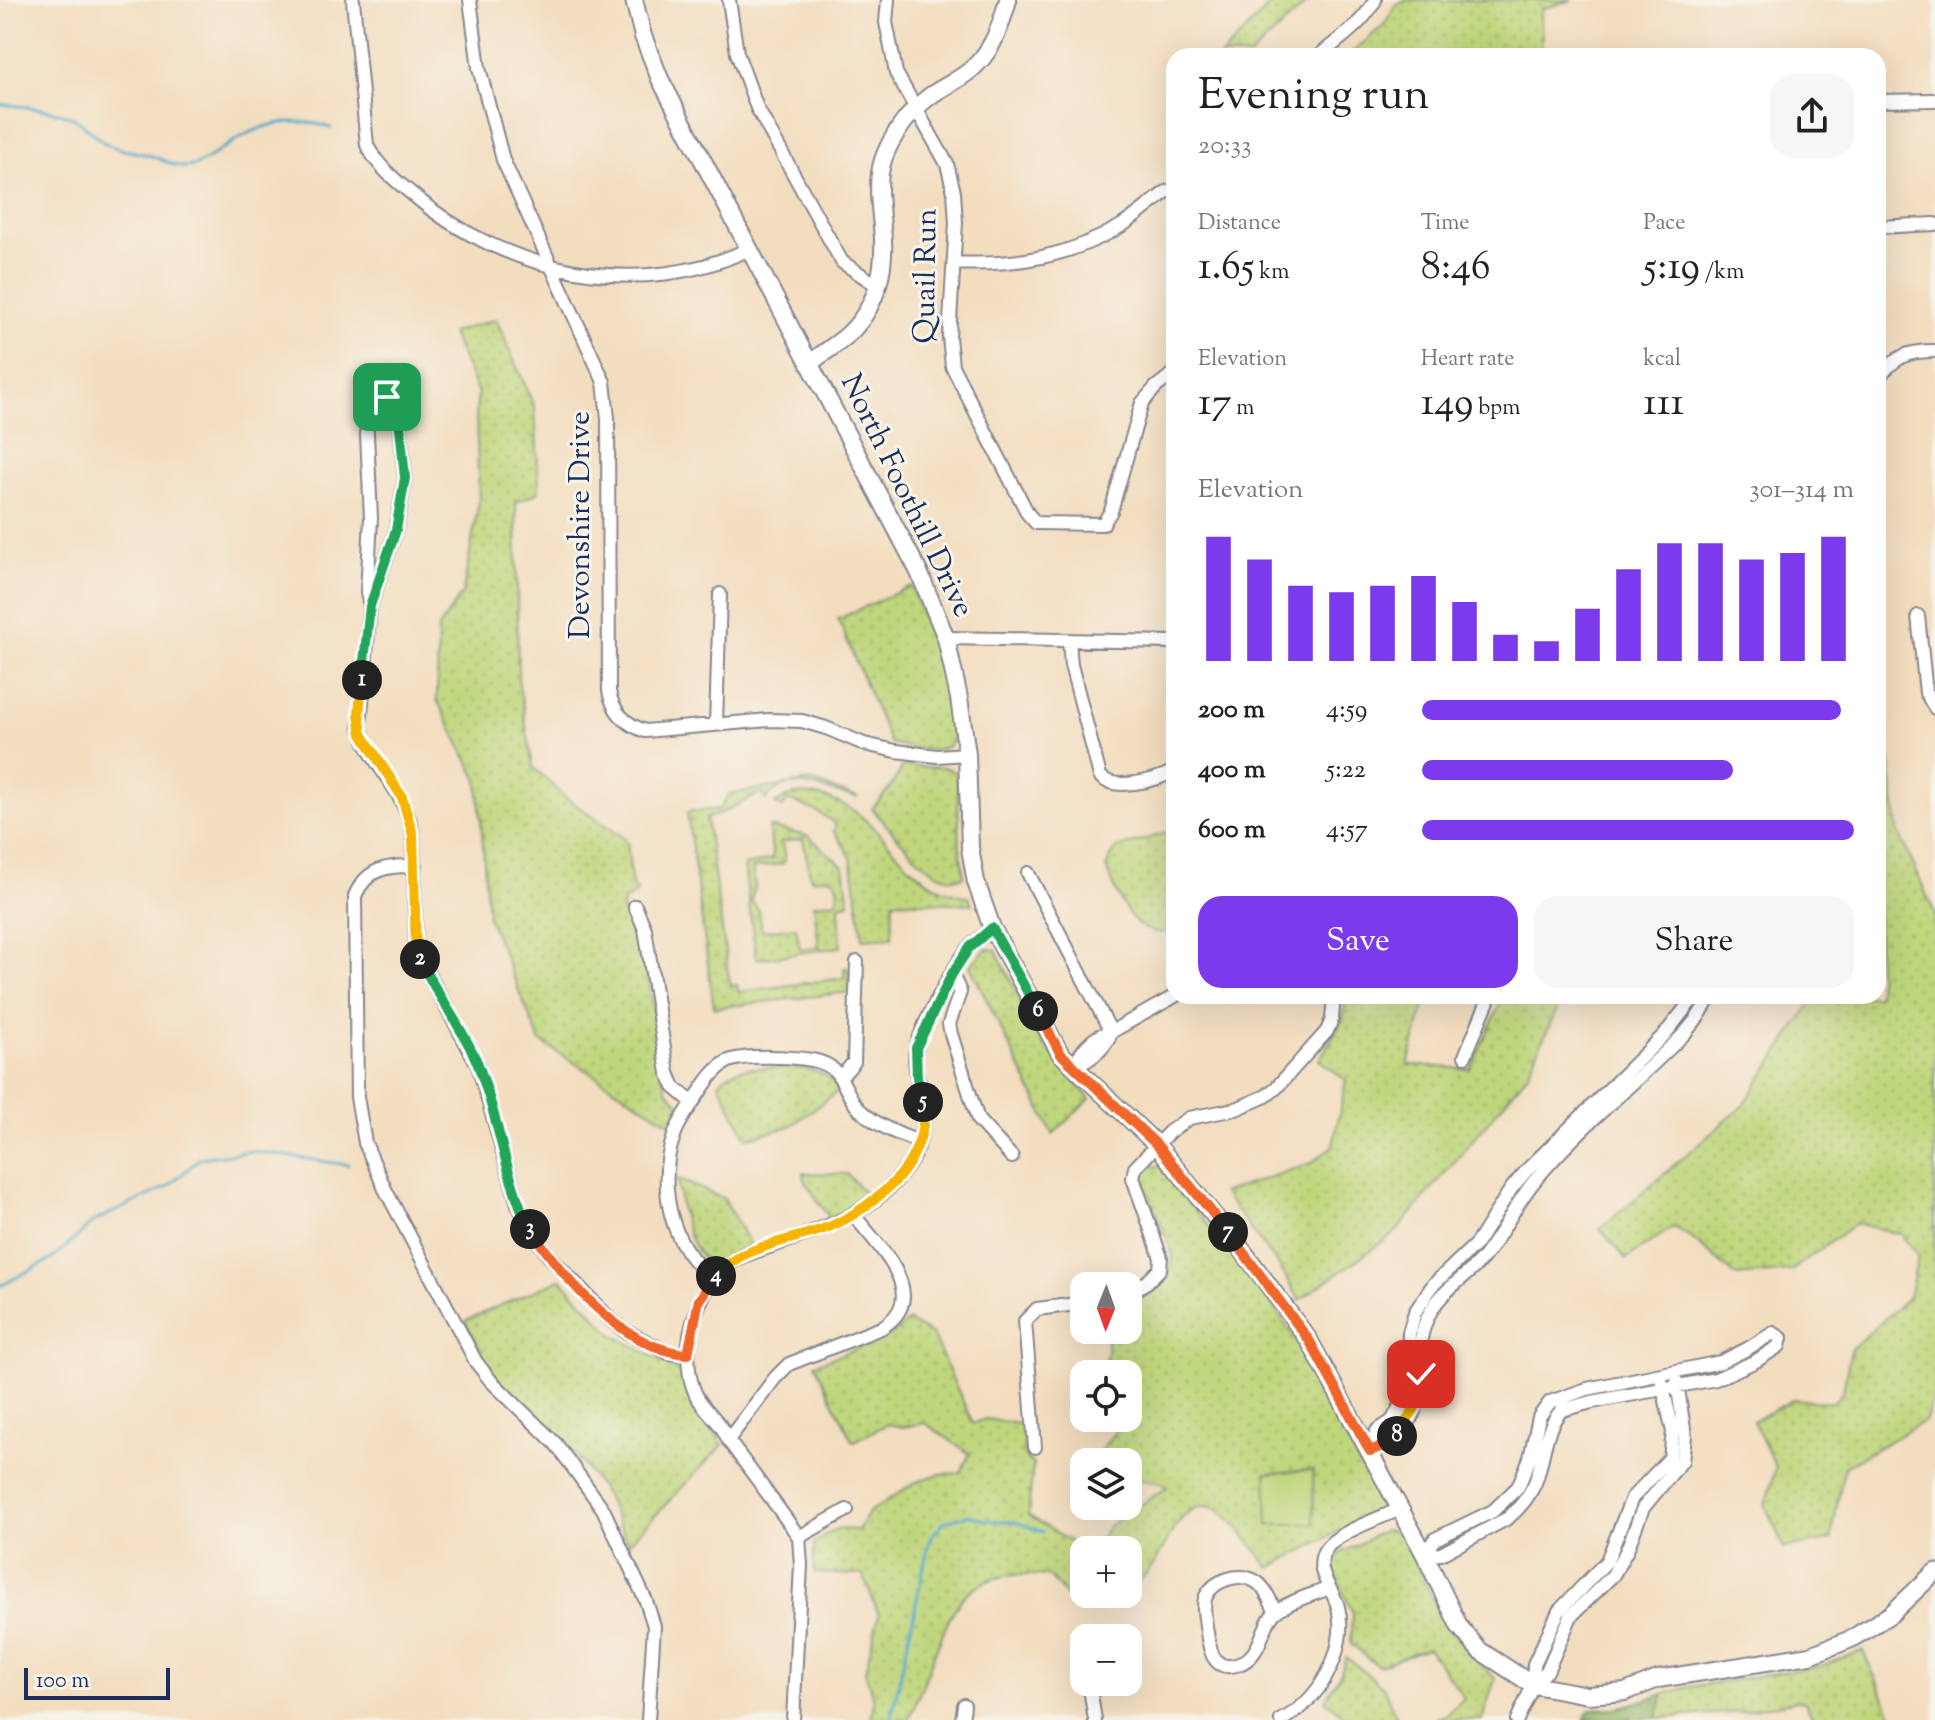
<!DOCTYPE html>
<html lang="en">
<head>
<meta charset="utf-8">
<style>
	:root { --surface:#fff; --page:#f6f6f6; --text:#222; --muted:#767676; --accent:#7c3aed }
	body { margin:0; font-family:"Sorts Mill Goudy",serif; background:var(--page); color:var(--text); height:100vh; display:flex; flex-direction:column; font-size:30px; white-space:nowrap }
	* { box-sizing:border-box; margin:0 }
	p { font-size:26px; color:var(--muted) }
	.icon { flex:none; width:44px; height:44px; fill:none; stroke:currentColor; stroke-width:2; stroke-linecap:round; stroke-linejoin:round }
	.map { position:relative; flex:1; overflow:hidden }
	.panel { position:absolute; left:1166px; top:48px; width:720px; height:956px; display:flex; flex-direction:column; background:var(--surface); border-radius:24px; box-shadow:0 8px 32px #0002 }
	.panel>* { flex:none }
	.needle { width:52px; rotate:181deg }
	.controls { position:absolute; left:1070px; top:1272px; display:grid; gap:16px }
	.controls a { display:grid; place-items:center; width:72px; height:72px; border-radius:16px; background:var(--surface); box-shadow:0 8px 32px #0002; font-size:40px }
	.scale { position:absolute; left:24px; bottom:20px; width:146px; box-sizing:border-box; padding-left:8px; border:4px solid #1b2f5e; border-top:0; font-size:22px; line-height:28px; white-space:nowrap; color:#1b2f5e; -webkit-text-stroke:6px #f7f3e8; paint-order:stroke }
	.pin { position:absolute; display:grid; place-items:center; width:68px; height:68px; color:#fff; margin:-34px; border-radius:16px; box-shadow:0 4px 12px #0006 }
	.km { position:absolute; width:40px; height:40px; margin:-20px; border-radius:50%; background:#222; color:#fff; font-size:22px; line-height:40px; text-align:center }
	.round { display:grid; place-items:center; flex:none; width:84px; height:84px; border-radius:24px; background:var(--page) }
	.headline { display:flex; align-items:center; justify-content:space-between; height:136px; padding:0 32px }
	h1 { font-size:44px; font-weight:600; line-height:60px }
	.figures { display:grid; grid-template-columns:repeat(3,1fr); gap:12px; height:136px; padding:8px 32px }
	.figures div { display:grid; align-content:center }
	.figures b { font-size:40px; font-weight:600 }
	.figures small { font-size:22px; font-weight:400 }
	.figures p { font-size:22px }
	.chart { height:224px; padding:16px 32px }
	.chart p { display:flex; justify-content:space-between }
	.chart svg { width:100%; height:144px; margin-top:8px; stroke:var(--accent); stroke-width:6 }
	.action { display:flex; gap:16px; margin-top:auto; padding:16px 32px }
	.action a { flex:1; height:92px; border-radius:24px; background:var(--accent); color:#fff; font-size:32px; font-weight:600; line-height:92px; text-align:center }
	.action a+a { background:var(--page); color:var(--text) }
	ul { padding:0 32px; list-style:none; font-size:26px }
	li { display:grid; grid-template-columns:128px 96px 1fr; align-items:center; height:60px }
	li i { height:20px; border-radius:10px; background:var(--accent) }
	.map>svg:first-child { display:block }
	.grass { fill:url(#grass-dots); stroke:#6d826c; stroke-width:2; fill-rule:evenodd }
	.forest { fill:url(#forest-crowns); stroke:#597364; stroke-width:2 }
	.pitch { fill:#bfd67b; stroke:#6d826c; stroke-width:2 }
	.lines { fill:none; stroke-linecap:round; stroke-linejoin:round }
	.stream { stroke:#4aa7c8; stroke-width:3 }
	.street-casing { stroke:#87868e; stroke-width:16 }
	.secondary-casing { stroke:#87868e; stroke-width:20 }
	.street { stroke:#fff; stroke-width:12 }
	.secondary { stroke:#fff; stroke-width:16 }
	.split-1-casing { stroke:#fff; stroke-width:16 }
	.split-2-casing { stroke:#fff; stroke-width:16 }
	.split-3-casing { stroke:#fff; stroke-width:16 }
	.split-4-casing { stroke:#fff; stroke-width:16 }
	.split-5-casing { stroke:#fff; stroke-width:16 }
	.split-6-casing { stroke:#fff; stroke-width:16 }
	.split-7-casing { stroke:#fff; stroke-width:16 }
	.split-8-casing { stroke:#fff; stroke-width:16 }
	.split-9-casing { stroke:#fff; stroke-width:16 }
	.split-1 { stroke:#22a559; stroke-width:10 }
	.split-2 { stroke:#f5b400; stroke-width:10 }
	.split-3 { stroke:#22a559; stroke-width:10 }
	.split-4 { stroke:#f0652b; stroke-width:10 }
	.split-5 { stroke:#f5b400; stroke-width:10 }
	.split-6 { stroke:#22a559; stroke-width:10 }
	.split-7 { stroke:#f0652b; stroke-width:10 }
	.split-8 { stroke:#f0652b; stroke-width:10 }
	.split-9 { stroke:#f5b400; stroke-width:10 }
	.labels { text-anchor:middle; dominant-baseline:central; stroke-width:6; stroke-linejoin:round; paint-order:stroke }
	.street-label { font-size:30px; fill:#1b2f5e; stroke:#f7f3e8 }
</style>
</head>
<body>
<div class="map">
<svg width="1935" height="1720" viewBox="0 0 1935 1720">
	<defs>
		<pattern id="grass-dots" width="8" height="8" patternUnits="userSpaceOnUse" patternTransform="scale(2)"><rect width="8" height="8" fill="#bfd67b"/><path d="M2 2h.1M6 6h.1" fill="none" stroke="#a4b86d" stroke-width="1.8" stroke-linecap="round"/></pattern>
		<pattern id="forest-crowns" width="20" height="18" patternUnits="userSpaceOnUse" patternTransform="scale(2)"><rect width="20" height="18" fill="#97b76b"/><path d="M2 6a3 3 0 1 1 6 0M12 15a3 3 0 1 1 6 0" fill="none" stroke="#7a955b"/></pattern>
	</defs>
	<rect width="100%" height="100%" fill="#f7f3e8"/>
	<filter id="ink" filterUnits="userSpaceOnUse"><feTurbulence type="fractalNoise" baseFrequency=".0125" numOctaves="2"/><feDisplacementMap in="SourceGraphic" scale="16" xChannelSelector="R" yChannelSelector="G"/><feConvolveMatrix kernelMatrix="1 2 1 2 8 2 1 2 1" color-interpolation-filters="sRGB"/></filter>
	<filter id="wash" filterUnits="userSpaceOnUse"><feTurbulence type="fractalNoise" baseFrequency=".006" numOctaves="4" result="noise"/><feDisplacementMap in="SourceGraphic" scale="32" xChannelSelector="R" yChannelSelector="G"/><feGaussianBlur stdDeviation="1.8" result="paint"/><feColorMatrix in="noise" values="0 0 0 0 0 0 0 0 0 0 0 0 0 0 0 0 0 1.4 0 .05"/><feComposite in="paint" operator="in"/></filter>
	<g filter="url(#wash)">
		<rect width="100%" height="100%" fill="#f3ddbf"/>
		<!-- grass -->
		<path class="grass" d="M1275,0H1310L1250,56H1221Z
			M1408,0H1572L1541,9L1542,56H1348L1383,26L1397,4Z
			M496,319L535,408L539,492L516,502L518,679L533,767L566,798L627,840L632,887L637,890L636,894L623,901C619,920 633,920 642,933L663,1075L667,1090L680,1104L670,1123L540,1041L488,917L478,780L437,700L438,628L463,592L479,501L476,413L478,393L451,333Z
			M911,586C921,611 964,722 951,743C941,757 904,746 890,743L838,619Z
			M1878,730L1887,743L1898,830L1935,914V1392L1926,1420L1844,1467L1831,1540L1784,1548L1765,1505L1776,1467L1753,1421L1794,1399L1833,1403L1843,1391L1851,1349L1909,1297L1918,1257L1901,1234L1856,1223L1791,1271L1736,1276L1689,1236L1673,1227L1626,1259L1600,1229L1743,1106L1816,996H1878Z
			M903,766L948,768L957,775L960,848L964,876C935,891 891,828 872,809L890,788Z
			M811,781L859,798C829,794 789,768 766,800L761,793L715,816L706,818L730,985H737L738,992L844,978V968H848L850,992L714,1008L687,812L720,809L729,794Z
			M801,794C876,799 883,857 938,887C948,893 958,894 969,897L972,904L893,901L892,937L863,939L851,857L834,831L836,825C821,812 806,806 787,800L783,808L775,804L786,797Z
			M769,827L808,836L844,867L849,903L839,905L841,947L759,959L756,957L744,866L773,859ZM803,839L811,879L832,877L839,888L836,901L814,904L819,946L800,949L796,927L762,931L759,911L751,900L755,888L753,868L782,864L785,861L782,842Z
			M1174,830V930C1133,944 1118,895 1106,867L1115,849Z
			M986,949L996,950L1042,1043L1090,1099L1053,1134L970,966Z
			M1346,996H1427L1408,1065L1470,1069L1504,996H1563L1527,1075L1395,1233L1300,1300L1281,1269L1223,1193L1311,1163L1333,1146L1346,1080L1319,1060L1343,1019Z
			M751,1068C778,1069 828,1060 838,1091L789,1127L747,1138L719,1083C729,1072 737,1069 751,1068Z
			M1153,1166L1161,1167C1190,1206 1224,1242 1254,1281C1306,1348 1347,1426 1385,1503L1383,1508L1270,1568C1255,1550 1240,1526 1221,1512C1187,1488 1168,1542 1154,1564C1146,1575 1139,1583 1128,1590V1550H1084V1594H1122L1095,1601H1070L1049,1576C1020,1573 989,1573 966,1594C944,1614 924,1690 908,1720H871L874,1701L865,1671L879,1615L863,1575L814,1573V1543L836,1529L858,1530L868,1513L914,1483L939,1474L960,1473L970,1454L925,1423L903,1427L887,1424L853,1442L815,1364L892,1335L908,1321L932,1335L973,1423L986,1419L1027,1425C1027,1441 1016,1452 1033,1464L1028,1515L1083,1550L1095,1546L1109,1526L1167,1487L1160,1483L1128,1478V1462H1092L1125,1418H1128L1131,1410L1128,1407V1374L1103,1373L1107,1353V1330H1128V1306C1148,1295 1174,1282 1173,1255L1143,1179L1144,1173Z
			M803,1173L847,1174L868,1197L847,1212L830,1219L807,1184Z
			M678,1179L724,1199L750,1245L735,1252L720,1265C688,1264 679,1204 678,1179Z
			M561,1279L612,1334L684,1374L693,1402L723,1445L628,1544L606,1496L584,1465L558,1436L494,1375L465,1321Z
			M1385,1530L1398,1532C1417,1558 1426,1589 1442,1616C1456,1640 1475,1660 1495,1678L1482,1720H1432L1448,1714L1464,1698L1428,1648L1378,1666L1351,1644L1352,1611L1334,1573V1561L1341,1553Z
			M1863,1651L1891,1712L1885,1720H1814L1805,1702L1798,1700L1739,1712L1657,1718L1664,1694L1689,1687L1820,1666Z
			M1346,1657L1383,1687L1398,1720H1350L1325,1700L1341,1673Z"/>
		<!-- forest -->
		<path class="forest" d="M1664,1694L1657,1718L1584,1720L1591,1709L1618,1708Z"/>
		<!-- pitch -->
		<path class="pitch" d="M1313,1470L1314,1524H1268L1266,1473Z"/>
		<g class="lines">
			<!-- stream -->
			<path class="stream" d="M0,104C22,107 52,108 73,118C86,124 94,137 107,144C120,151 134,151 148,155C160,158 172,166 183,167C197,168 211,157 222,149C257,124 290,115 331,128
				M0,1286L54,1258L93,1222L169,1186L200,1158L253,1151L348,1165
				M891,1720L930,1538L945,1521L969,1515L986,1520L1015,1522L1043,1532"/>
		</g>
	</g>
	<g filter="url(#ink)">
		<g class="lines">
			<!-- street casing -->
			<g class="street-casing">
				<path id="street" d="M353,0L367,145C378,167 394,179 412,194C502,272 640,302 749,249
					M470,0L479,68L503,160L604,382L608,418L609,691C613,712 625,724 645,731L769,720L802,721L826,728L864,744L896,751L937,756L967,754
					M729,0L737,53L757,108L842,262L878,286
					M888,0L886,22L896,73L947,164L954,192L956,223L949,337L952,366L1028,514L1036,523L1103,524L1111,511L1142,403L1156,387L1174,373
					M1319,56C1339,39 1363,24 1375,0
					M1878,101L1935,100
					M1878,227L1935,224
					M954,263C1015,266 1069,257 1121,226C1137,216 1151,203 1166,192L1174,189
					M1878,377C1898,356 1906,351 1935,351
					M370,606L367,593L371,518L366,413L368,405L378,397H387L394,402L399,416L405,478L396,530L370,606L360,726C371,766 405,789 413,835L416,952L478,1065L518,1204L530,1229L549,1256L611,1320L625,1331L669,1353L688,1354
					M1918,616L1926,693L1935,708
					M946,638L1174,642
					M1069,640L1071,665L1100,776C1113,792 1158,780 1174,771
					M716,725L720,594
					M415,866C387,865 366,869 355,896L357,1097L365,1143L385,1189L476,1362L491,1381L556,1444L603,1509L646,1601L654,1626L648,1720
					M1028,873L1111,1032
					M635,906L645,929L668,1073L674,1087L693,1103
					M952,974L960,992L949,1024L951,1034L978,1120L1012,1157
					M1695,996L1665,1034L1527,1170L1511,1189L1477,1243L1433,1285L1415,1312L1409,1333L1408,1379L1404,1400L1392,1421L1377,1431L1370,1451C1449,1418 1400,1364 1431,1311C1443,1289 1466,1278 1482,1259C1503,1234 1515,1203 1537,1178C1581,1125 1637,1082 1685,1033L1698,1017L1711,996
					M1465,1056L1490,996
					M1075,1067C1078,1052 1095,1034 1111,1032L1175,996
					M1075,1067C1089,1060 1107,1048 1111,1032
					M841,1077L854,1062L857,962
					M713,1280C706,1273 698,1266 692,1258C666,1225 660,1174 674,1136C678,1123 688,1110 695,1099C704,1086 713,1070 727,1062C743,1054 794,1057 812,1060C846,1066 841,1091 860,1110C877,1126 898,1134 919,1142
					M1128,1293L1147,1282L1160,1269L1161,1258L1133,1178L1135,1168L1169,1132L1189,1118L1236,1109L1266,1096L1276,1088L1327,1031L1332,1019L1334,996
					M1773,1333L1781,1338L1779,1346L1756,1361L1716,1379L1592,1402L1562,1410C1546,1426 1545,1449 1539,1470C1535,1489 1523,1505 1508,1518L1441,1554L1425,1555L1435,1539L1493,1511L1518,1487L1530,1458L1539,1417L1550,1402L1587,1389L1721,1362L1747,1349Z
					M728,1440L775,1378L789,1364L881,1328C934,1296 877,1246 854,1215
					M1035,1447L1025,1321L1037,1309L1084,1303
					M799,1537L847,1510
					M1275,1611C1270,1601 1265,1586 1255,1581C1239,1572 1214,1580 1206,1596C1202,1605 1205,1617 1206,1626C1209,1646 1211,1674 1239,1664C1264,1655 1261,1621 1278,1610C1292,1600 1313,1595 1329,1588
					M1089,1682L1095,1720
					M1533,1685L1534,1664L1559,1611L1607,1561L1632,1498L1670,1458L1673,1432L1662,1383
					M793,1720L801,1565L799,1537C777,1506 754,1475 731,1444C727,1438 724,1430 719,1424C711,1414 702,1406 696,1395C675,1351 698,1273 746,1255C805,1233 868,1222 907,1167C919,1151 926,1123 923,1103C920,1086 913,1068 916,1050C921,1026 953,967 969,948C976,941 985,935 992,928
					M962,1720L964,1705
					M1281,1720C1319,1703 1349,1649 1338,1607C1333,1588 1313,1571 1325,1550C1335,1533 1381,1518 1400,1509
					M1517,1720L1533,1685L1547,1671L1571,1616L1613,1575L1627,1550L1643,1508L1682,1461L1685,1436L1677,1382"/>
			</g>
			<!-- secondary casing -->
			<g class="secondary-casing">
				<path id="secondary" d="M634,0L643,36L660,79L919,572L946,638L959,698L967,754L970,848L976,882L992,928L1060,1053L1157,1145L1246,1255L1309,1340L1425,1555L1459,1626L1479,1650L1533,1685L1588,1695L1625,1692L1658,1679L1810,1655L1851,1639L1891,1614L1935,1572
					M809,364C820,355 833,347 844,338C877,310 887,268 882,227C880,205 876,182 883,160C891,136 910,111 930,96C945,85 963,79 976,65C994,47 1001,25 1008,0"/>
			</g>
			<!-- street -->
			<use href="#street" class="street"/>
			<!-- secondary -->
			<use href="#secondary" class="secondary"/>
		</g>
	</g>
	<g class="lines" filter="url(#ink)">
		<!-- split-1 casing -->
		<g class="split-1-casing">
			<path id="split-1" d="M362,680L370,606L396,530L405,478L399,416L394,402L387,397"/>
		</g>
		<!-- split-2 casing -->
		<g class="split-2-casing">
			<path id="split-2" d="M362,680L359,714L362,734L402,797L413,835L416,952L420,959"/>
		</g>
		<!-- split-3 casing -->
		<g class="split-3-casing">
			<path id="split-3" d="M420,959C436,995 462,1026 477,1062C499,1116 504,1176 530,1229"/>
		</g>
		<!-- split-4 casing -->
		<g class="split-4-casing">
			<path id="split-4" d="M530,1229C565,1279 623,1350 688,1354L699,1300L716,1276"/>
		</g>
		<!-- split-5 casing -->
		<g class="split-5-casing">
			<path id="split-5" d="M716,1276C741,1245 793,1241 829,1227C857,1215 878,1199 899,1177C916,1157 927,1128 923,1102"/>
		</g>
		<!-- split-6 casing -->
		<g class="split-6-casing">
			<path id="split-6" d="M923,1102L917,1077L916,1048L952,974L969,948L992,928L1038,1011"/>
		</g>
		<!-- split-7 casing -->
		<g class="split-7-casing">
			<path id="split-7" d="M1038,1011L1060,1053L1157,1145L1228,1232"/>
		</g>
		<!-- split-8 casing -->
		<g class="split-8-casing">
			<path id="split-8" d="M1228,1232L1309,1340L1370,1451L1388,1444L1397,1436"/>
		</g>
		<!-- split-9 casing -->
		<g class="split-9-casing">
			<path id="split-9" d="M1397,1436L1419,1401L1421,1374"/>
		</g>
		<!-- split-1 -->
		<use href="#split-1" class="split-1"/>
		<!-- split-2 -->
		<use href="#split-2" class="split-2"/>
		<!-- split-3 -->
		<use href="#split-3" class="split-3"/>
		<!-- split-4 -->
		<use href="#split-4" class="split-4"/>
		<!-- split-5 -->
		<use href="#split-5" class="split-5"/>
		<!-- split-6 -->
		<use href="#split-6" class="split-6"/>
		<!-- split-7 -->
		<use href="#split-7" class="split-7"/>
		<!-- split-8 -->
		<use href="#split-8" class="split-8"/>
		<!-- split-9 -->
		<use href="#split-9" class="split-9"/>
	</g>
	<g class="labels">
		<!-- street labels -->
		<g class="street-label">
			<text transform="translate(927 276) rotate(-89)">Quail Run</text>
			<text transform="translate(906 496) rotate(64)">North Foothill Drive</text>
			<text transform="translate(581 525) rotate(-90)">Devonshire Drive</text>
		</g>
	</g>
</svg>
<div class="controls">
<a><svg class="needle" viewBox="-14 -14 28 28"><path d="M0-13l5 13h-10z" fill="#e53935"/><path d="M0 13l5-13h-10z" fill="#767676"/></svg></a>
<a><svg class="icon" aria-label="locate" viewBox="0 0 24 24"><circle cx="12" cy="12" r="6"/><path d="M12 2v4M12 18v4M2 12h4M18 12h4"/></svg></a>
<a><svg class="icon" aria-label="layers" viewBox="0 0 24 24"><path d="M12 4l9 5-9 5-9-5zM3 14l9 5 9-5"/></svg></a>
<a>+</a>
<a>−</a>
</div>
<div class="scale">100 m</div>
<div class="pin" style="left:387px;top:397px;background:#1e9e55"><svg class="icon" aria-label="arrive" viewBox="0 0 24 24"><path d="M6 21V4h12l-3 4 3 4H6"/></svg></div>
<div class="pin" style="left:1421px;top:1374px;background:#d93025"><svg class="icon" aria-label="check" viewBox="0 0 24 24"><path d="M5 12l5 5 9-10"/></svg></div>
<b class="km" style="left:362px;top:680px">1</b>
<b class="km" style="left:420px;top:959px">2</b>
<b class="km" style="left:530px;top:1229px">3</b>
<b class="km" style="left:716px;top:1276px">4</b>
<b class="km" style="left:923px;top:1102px">5</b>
<b class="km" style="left:1038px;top:1011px">6</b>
<b class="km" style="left:1228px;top:1232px">7</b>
<b class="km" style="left:1397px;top:1436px">8</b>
<section class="panel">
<div class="headline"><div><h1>Evening run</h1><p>20:33</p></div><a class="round"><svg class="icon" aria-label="share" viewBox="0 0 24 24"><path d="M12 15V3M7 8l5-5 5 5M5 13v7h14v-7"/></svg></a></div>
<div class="figures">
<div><p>Distance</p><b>1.65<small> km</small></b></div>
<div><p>Time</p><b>8:46</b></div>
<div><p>Pace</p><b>5:19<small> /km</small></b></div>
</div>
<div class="figures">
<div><p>Elevation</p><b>17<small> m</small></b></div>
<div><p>Heart rate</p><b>149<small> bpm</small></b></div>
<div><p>kcal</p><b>111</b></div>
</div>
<div class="chart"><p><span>Elevation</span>301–314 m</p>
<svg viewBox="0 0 160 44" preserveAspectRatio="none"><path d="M5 44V6M15 44V13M25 44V21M35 44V23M45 44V21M55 44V18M65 44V26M75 44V36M85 44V38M95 44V28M105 44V16M115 44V8M125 44V8M135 44V13M145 44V11M155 44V6"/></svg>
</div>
<ul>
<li><b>200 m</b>4:59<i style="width:97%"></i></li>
<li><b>400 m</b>5:22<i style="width:72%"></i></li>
<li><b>600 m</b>4:57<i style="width:100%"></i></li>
</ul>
<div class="action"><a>Save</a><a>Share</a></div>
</section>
</div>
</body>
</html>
